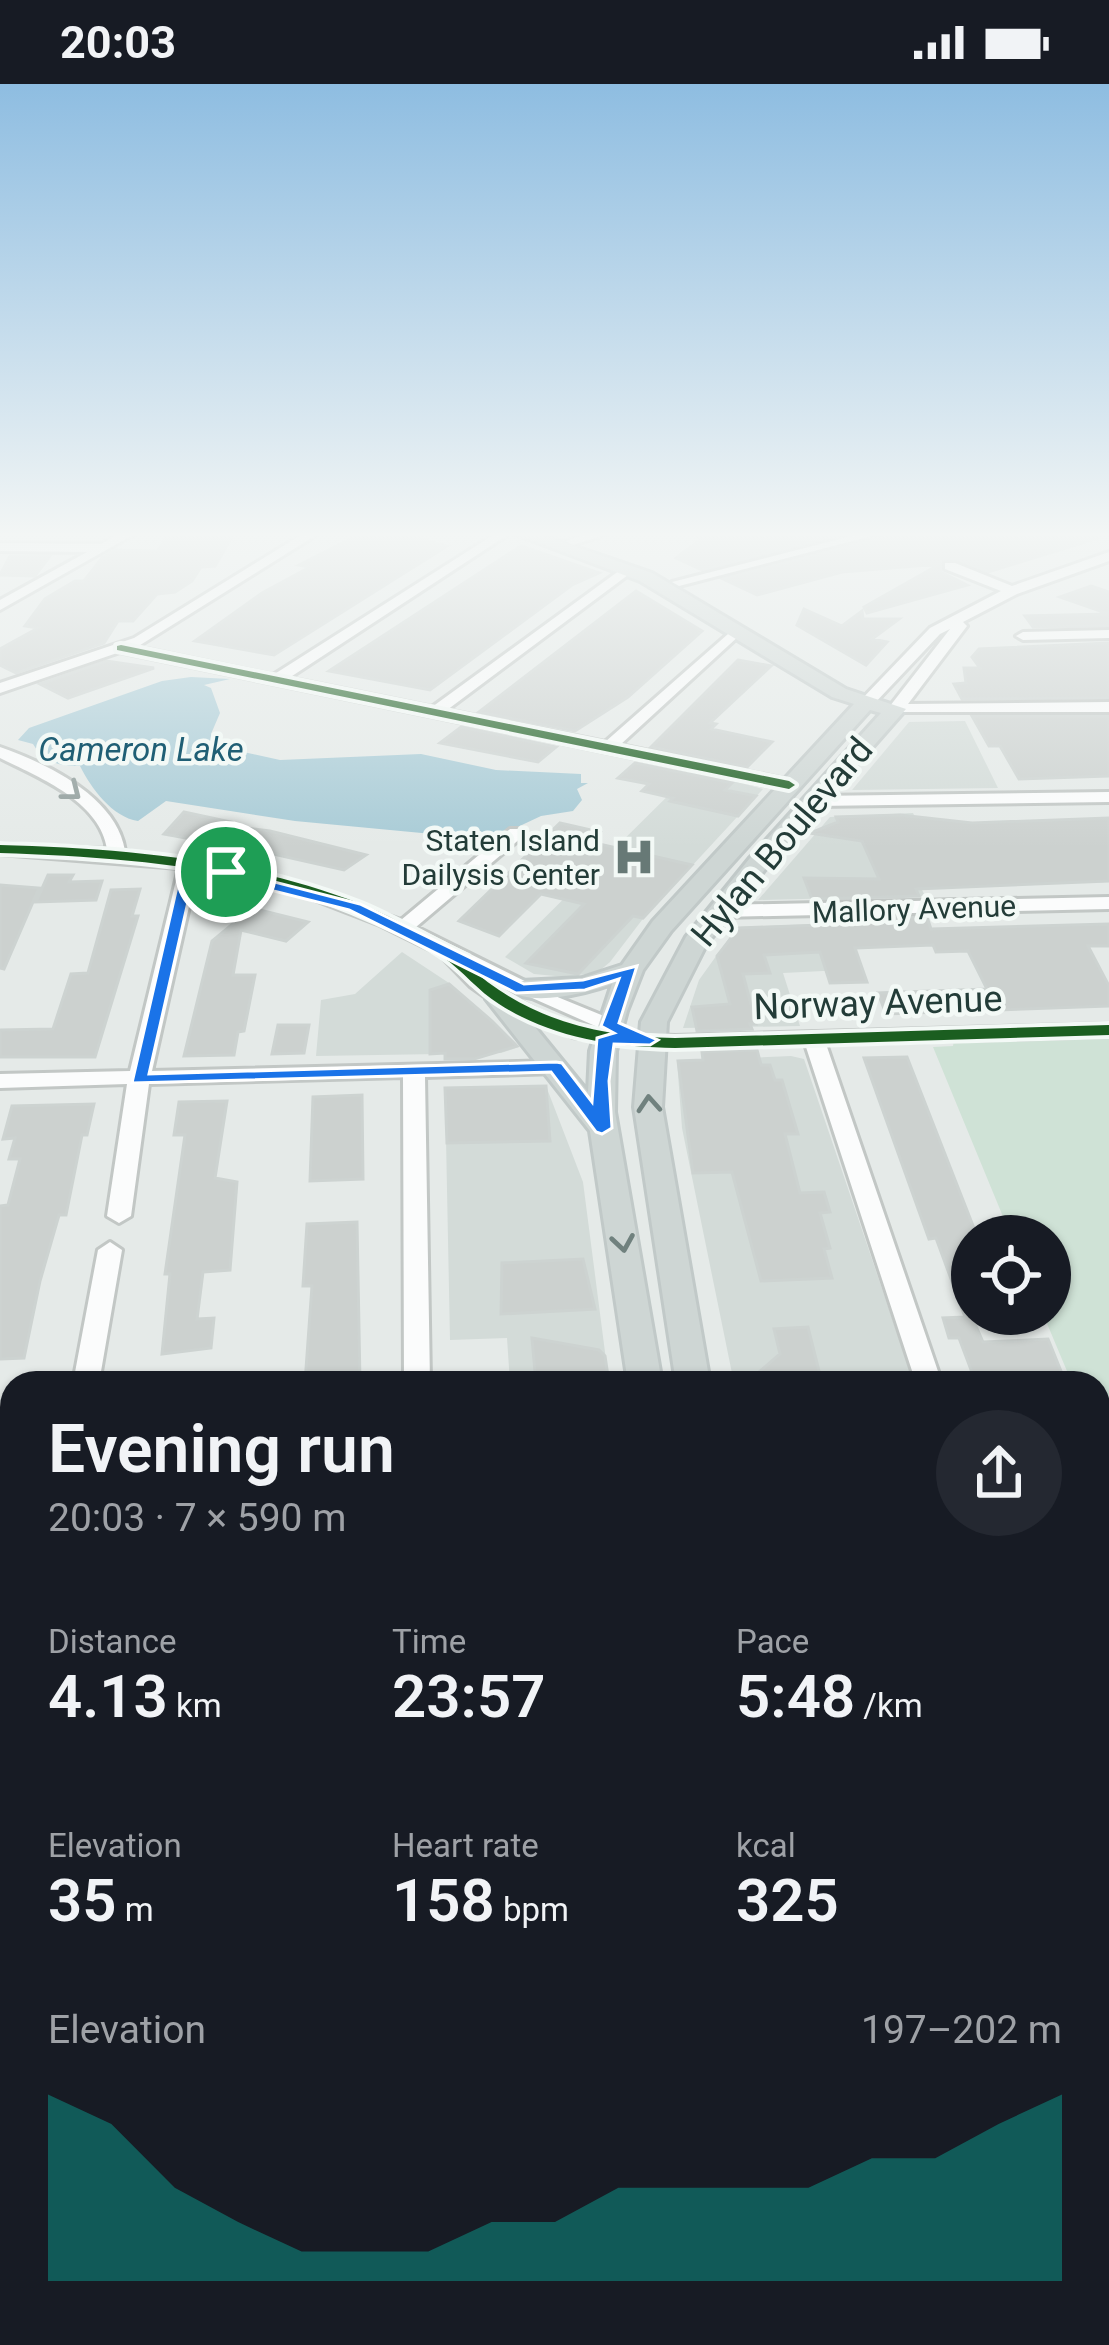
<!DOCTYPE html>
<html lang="en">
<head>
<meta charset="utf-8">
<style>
	:root { --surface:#171b24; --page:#242831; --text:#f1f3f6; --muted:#9ea1a6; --accent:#0f766e }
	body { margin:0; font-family:Roboto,sans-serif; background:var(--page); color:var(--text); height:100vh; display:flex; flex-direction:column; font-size:45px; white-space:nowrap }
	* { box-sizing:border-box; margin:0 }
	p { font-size:39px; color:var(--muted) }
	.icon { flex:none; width:66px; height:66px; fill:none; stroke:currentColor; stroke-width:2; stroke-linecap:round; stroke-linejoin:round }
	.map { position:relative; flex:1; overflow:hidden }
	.sheet { position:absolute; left:0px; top:1287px; width:1110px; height:975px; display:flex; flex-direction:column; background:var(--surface); border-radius:36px 36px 0 0; box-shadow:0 3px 9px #0004 }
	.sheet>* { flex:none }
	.buttons { position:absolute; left:951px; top:1131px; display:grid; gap:24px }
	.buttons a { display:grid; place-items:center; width:120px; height:120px; border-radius:50%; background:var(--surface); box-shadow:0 3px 9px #0004; font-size:60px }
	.pin { position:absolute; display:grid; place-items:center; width:102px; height:102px; color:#fff; margin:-51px; border:6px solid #fff; border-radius:50%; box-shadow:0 3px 12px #0007 }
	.round { display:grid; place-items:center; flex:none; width:126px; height:126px; border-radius:63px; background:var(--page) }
	.headline { display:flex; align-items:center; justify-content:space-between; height:204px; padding:0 48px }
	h1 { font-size:66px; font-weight:600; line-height:90px }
	.metrics { display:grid; grid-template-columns:repeat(3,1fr); gap:18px; height:204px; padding:12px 48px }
	.metrics div { display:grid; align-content:center }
	.metrics b { font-size:60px; font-weight:600 }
	.metrics small { font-size:33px; font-weight:400 }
	.metrics p { font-size:33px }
	.chart { height:336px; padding:24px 48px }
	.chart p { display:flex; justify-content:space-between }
	.chart svg { width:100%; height:216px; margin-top:12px; fill:var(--accent); opacity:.7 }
	.status { display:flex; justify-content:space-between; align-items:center; height:84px; padding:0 60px; background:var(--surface); direction:ltr }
	.status svg { height:33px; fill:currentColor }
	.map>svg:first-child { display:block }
	.built { fill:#d3dbd8 }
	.green { fill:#cfe2d6 }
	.water { fill:#a8cbd6 }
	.building { fill:#ccd1cf; stroke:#cdd3d1; stroke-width:3 }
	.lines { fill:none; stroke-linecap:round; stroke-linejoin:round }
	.minor-casing { stroke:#c2c7c5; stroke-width:6 }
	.major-casing { stroke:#c1c9c8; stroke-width:6 }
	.minor { fill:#fbfcfc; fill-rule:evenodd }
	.major { fill:#ced6d4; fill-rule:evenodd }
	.cycleway-casing { stroke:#f3f9f6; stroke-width:8 }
	.cycleway { fill:#1b5e20; fill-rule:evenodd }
	.oneway { stroke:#8f9c9a }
	.oneway2 { stroke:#70817e }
	.route { fill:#1a73e8; stroke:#fff; stroke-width:3; fill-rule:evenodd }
	.labels { text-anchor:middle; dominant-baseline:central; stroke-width:9; stroke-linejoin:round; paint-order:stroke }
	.far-poi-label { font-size:30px; fill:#233c38; stroke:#f3f9f6; text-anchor:end }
	.far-street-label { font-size:30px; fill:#233c38; stroke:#f3f9f6 }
	.far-water-label { font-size:33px; font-style:italic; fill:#205f75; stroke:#f3f9f6 }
	.street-label { font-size:36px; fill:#233c38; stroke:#f3f9f6 }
</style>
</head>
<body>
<div class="status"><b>20:03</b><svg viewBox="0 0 49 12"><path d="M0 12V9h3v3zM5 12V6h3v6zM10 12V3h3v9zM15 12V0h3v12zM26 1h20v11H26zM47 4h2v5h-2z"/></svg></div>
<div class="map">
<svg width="1109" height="2261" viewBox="0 0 1109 2261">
	<rect width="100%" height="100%" fill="#e5eae8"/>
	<!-- built -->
	<path class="built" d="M965,637L998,704L852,706L909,638Z
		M694,686L763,705L642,836L610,878L598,888L566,893L534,890L505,873Z
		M913,729L933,769L905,771L925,812L758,816L830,733Z
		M845,839L863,885L783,889L800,942L683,944L699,896L737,843Z
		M402,868L449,899L519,963L501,969L316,972L321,916L355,910Z
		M791,972L804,975L914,1299H734L682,1044L677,977Z
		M546,1002L583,1098L609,1299H510L507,1254L450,1256L445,1004Z
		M1098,1627L1109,1659V2160L1098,2149Z
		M12,1850V2250H969L979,2261H0V1851Z"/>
	<!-- green -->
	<path class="green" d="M1109,948V1317L1098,1318V1299H1072L1043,1230H1050V1152H1011L933,963L953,962L954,956Z
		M12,1850V2250H112L105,2261H0V1851Z
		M621,2250H778L783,2261H613Z"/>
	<!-- water -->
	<path class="water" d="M191,593L230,595L204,601L211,604L220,629L211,650L216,662L280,676L421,670L496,686L581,690V699H588L577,705L582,716L573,727L541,732L507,748L464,753L295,737L166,717L138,737C112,733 91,704 80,682C59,682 45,679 33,660L18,656L29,644L162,597Z"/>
	<!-- building -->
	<path class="building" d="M169,448H235L215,482L201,483L192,497L175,508L157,510L133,537H118L104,559L16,589L0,581V565L38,544L25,542L45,515L75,497H84L102,474L115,466L158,467Z
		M364,448H396L447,462L274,571L195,557L262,509L310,483L299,481Z
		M695,448H850L702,486L676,474L700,456Z
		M891,448L983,452L1097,448L1098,454L988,488L945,475L941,488L967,501L867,529L864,523L940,480L842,488L757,511L723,495L888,452Z
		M521,462L599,489L572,501L430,606L329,587Z
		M10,472H50L35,492L0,491Z
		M1091,502L1109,508V542L1033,543L1025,532L1109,530L1060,513Z
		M636,507L702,547L628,613L575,647L479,628Z
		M804,525L842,542L862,527L863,535H899L872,555L887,558L866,581L797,541Z
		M1109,559V614L962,615L954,600L966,599L964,584H980L972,573L979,565Z
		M738,576L771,582L710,639L716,640L711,645L772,658L747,683L651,663Z
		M106,577L154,584L68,614L40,600Z
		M972,632H1109V692L1019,695L1000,662H989Z
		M461,643L556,663L538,678L440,659Z
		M635,679L732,699L725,706L756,712L738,732L670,717L673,714L642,707L649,700L618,694Z
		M184,728L231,738L207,758L164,750Z
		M900,731L972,739L1109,734V797L916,805L919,812L812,815L804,794L879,795L862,757L810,749L838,738L836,733Z
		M560,739L600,748L590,758L692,781L643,834L633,832L578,890L526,879L584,820L541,810L499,852L459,837Z
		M228,742L270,747L366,771L344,786L224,759Z
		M48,791H73L69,798L102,797L96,816L36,818Z
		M0,801L39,804L4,885L0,884Z
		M140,805L132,832H138L95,973H0V946L53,945L71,890L88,889L111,806Z
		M252,824L308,838L286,857L241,846L233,891H255L244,947L238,948L234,971L184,972L212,857Z
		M927,833L931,845L1109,840V862H1088L1109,902V922L886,930L878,909L987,905L968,867L936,868L933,861L855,864L867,898L830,899L820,868L764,871L770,889L743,890L756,940H750L752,945L697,947L692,923L730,920L717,872L739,844L821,841L819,835Z
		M449,900L492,937L517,962L474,975H445V969L430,970V906Z
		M278,941H309L304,969L272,970Z
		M757,966L761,981H770L775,996H782L798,1050H785L800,1109L824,1108L830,1128L820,1129L830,1164L824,1165L832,1194L761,1197L732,1088L693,1089L678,977L703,976L702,968Z
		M907,973L977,1152H972V1233L983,1258L1048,1255L1065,1297L976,1299L959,1254H949L943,1234L965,1233L936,1154L929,1155L864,974Z
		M546,1002L550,1057L447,1059L445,1004Z
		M362,1011L363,1095L310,1097L313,1013Z
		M227,1017L215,1094L237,1098L230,1186L203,1188L197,1235L214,1234L211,1264L162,1270L170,1190H165L185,1051H174L179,1018Z
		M94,1020L87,1051H82L66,1131H59L40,1197L24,1274L0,1275V1122L8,1121L20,1075H9L15,1054L3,1055L12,1022Z
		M357,1138L360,1299H305L312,1202H303L307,1140Z
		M583,1175L595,1225L501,1230L502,1179Z
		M808,1243L822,1299H746L780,1270L774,1245Z
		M532,1254L599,1266L605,1272L609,1299H536Z"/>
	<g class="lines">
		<!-- minor casing -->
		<g class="minor-casing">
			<path id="minor" d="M123,448H138L0,526V516L87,468L0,467V459L101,460Z
				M306,448H321L137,563L273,591L498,448H512L289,594L432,623L627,481L634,485L632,488L447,626L605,658L736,543L741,544V550L620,661L789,696L798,701L789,706L120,568L0,609V599L134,554Z
				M593,448H613L573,461L566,457Z
				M867,448H887L679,502L672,498Z
				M1109,468V477L1017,510L963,538L967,542L908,620L1109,618V628H890V622L950,545L940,550L872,622L858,619L930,544L1001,507L945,485V479H955L1012,502Z
				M1109,546V554L1023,556L1016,552L1023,548Z
				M0,663C46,679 117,713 125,767L275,792L401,836L510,745H522V753L416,843L555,912L621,939L624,943L615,949L675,952L1109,940V952L826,960L942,1299H916L805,960L651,965L573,953L501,924L470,902L439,870L380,841L305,812L197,787L152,987L556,977L567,983L556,989L425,993L430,1299H404L403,993L149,1000L131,1132L119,1139L107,1132L127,1000L0,1004V990L130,987L179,784L0,770V760L107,765C100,717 38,693 0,674ZM483,892L611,949C563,942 521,922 483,892Z
				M1109,708V718L816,722L807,717L816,712Z
				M1109,813V825L720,833L710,827L720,821Z
				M110,1158L122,1166L99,1299H73L98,1166Z
				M1098,1333H1109V1353H1098Z
				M12,1384V1404L0,1405V1385Z
				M1098,1495L1109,1499V1547L1098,1543Z
				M12,1699V1797L0,1801V1703Z"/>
		</g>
		<!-- major casing -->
		<g class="major-casing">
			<path id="major" d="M510,448H533L652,489L846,605L906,625L766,784L706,861L667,938L662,1023L710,1299H676L634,1023L641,938L686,853L750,774L881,629L870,626L671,847L643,886L627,927L616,967L615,1028L662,1299H628L590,1047L486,915L490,910H508L588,1008L590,967L612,900C587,909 529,924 508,905L521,897L582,894L622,881L653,837L854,620L832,613L640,497Z
				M1098,2192L1109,2197V2254L1098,2250Z
				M1006,2250H1065L1069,2261H1010Z"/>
		</g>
		<!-- minor -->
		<use href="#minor" class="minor"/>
		<!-- major -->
		<use href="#major" class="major"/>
		<!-- cycleway casing -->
		<g class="cycleway-casing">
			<path id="cycleway" d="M121,561L789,697L795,701L789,705L117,566V562Z
				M0,761C122,764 246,775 361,820C398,835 432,857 468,873L470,876L466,880C526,935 596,953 675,954L1109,941V951L675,964C613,963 552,954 499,920C478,907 463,887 443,873C423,858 376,837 352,827C241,782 119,773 0,769Z"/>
		</g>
		<!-- cycleway -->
		<use href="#cycleway" class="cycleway"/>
	</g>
	<!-- one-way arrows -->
	<defs><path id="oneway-chevron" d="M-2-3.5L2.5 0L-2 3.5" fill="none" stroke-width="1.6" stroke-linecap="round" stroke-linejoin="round" transform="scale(3)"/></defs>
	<use class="oneway" href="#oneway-chevron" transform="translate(72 708) rotate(38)"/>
	<g class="oneway2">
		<use href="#oneway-chevron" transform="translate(649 1020) rotate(-94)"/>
		<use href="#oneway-chevron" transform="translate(623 1159) rotate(81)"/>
	</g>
	<!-- sky -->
	<linearGradient id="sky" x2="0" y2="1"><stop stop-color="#8ebde1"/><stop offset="0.59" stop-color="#f3f6f5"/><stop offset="1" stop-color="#f3f6f5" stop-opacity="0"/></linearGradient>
	<rect width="1109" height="764" fill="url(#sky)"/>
	<!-- route -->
	<path class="route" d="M189,776L360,820L524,900L583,896L637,882L619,939L658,956L650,961L614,960L609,997L612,1044L602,1050L596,1048L551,988L132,999L182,781ZM195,787L349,826L516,909L585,906L619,895L601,942L614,949L597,954L592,1018L562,979L556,978L149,990Z"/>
	<!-- icons -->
	<defs>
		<g id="hospital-bare" transform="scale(3.24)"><path d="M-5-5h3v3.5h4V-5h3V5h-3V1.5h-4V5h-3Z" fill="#677976" stroke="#f3f9f6" stroke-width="2.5" paint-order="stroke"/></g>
	</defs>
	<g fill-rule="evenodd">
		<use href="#hospital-bare" x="634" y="773"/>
	</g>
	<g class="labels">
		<!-- far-poi labels -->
		<g class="far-poi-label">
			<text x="600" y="756">Staten Island<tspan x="600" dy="34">Dailysis Center</tspan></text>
		</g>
		<!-- far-street labels -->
		<g class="far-street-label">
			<text transform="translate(914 825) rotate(-2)">Mallory Avenue</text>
		</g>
		<!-- far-water labels -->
		<g class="far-water-label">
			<text x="141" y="665">Cameron Lake</text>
		</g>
		<!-- street labels -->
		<g class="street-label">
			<text transform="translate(782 758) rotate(-50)">Hylan Boulevard</text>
			<text transform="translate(878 919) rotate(-2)">Norway Avenue</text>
		</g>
	</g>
</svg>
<div class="buttons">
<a><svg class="icon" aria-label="locate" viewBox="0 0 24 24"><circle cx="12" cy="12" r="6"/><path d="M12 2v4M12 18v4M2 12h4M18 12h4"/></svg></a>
</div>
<div class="pin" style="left:226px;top:788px;background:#1e9e55"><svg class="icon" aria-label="arrive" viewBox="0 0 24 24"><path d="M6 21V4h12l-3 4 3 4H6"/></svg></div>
<section class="sheet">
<div class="headline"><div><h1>Evening run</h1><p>20:03 · 7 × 590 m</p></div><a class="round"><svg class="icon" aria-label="share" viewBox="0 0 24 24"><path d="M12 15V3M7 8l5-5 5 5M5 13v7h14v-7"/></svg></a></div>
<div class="metrics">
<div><p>Distance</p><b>4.13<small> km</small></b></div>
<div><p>Time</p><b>23:57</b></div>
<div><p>Pace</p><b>5:48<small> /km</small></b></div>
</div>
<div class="metrics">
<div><p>Elevation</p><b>35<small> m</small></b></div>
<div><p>Heart rate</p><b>158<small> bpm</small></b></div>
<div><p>kcal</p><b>325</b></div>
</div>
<div class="chart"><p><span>Elevation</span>197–202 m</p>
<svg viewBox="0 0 160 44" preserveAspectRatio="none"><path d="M0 44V6L10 12L20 25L30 32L40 38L50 38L60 38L70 32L80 32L90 25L100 25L110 25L120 25L130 19L140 19L150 12L160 6V44z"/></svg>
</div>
</section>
</div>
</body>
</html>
